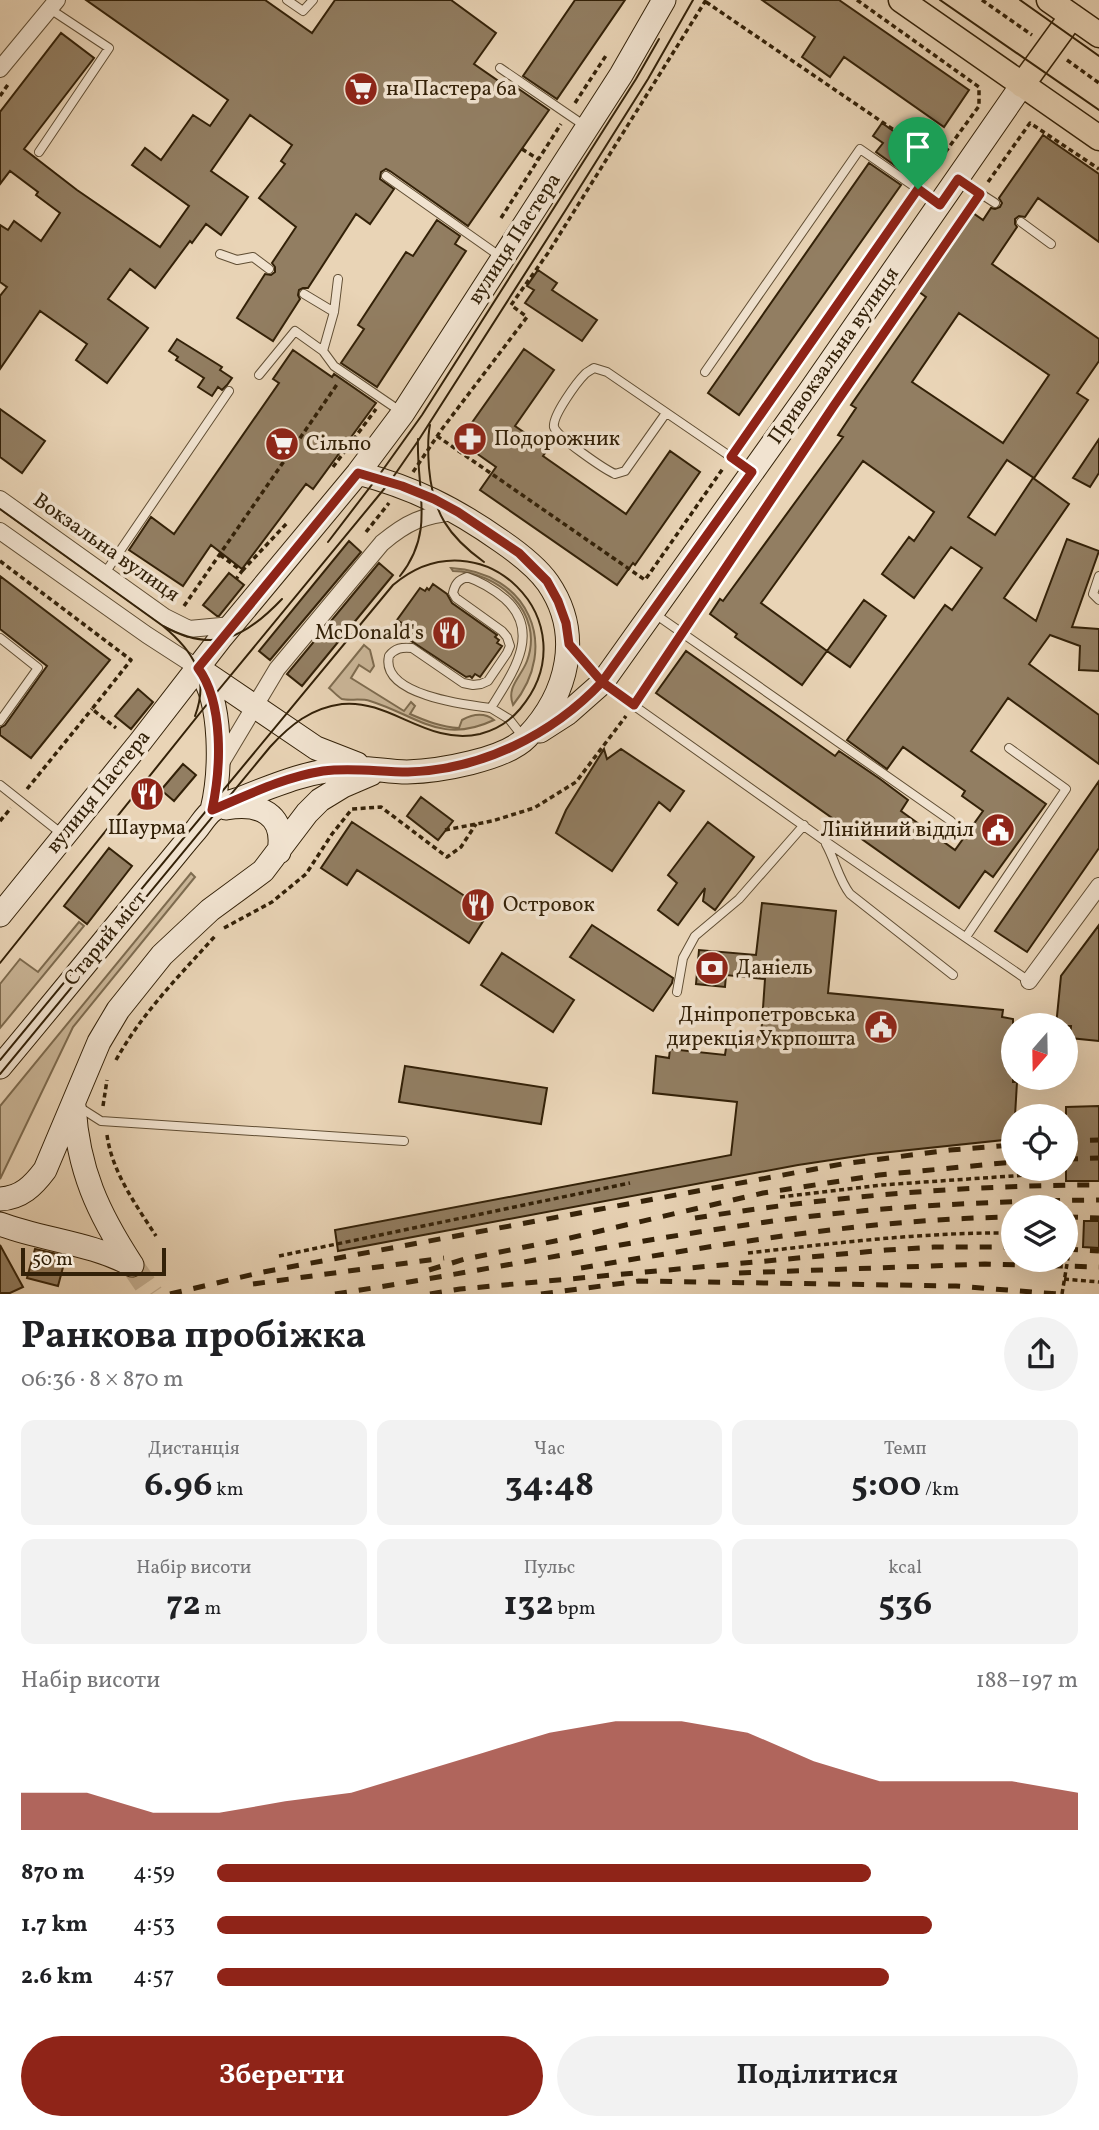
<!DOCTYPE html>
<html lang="uk">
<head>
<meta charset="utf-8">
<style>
	:root { --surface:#fff; --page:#f2f2f2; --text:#202124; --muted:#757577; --accent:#8f2418 }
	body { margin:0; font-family:Vollkorn,serif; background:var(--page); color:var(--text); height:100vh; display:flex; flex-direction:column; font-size:26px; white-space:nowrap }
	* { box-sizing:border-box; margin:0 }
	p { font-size:23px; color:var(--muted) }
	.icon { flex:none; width:38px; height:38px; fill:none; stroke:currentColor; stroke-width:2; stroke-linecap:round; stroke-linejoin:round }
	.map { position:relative; height:1294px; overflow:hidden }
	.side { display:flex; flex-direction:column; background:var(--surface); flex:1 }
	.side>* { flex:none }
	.needle { width:46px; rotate:200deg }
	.tools { position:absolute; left:1001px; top:1013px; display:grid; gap:14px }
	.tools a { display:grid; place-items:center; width:77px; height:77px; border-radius:50%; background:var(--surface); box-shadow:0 7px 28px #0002; font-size:35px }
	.scale { position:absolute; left:21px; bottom:18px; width:145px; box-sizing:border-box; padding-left:7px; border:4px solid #332108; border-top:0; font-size:19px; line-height:24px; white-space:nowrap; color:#332108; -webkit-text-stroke:5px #f1e3d0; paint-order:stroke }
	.pin { position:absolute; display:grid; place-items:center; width:60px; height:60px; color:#fff; margin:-72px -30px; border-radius:50% 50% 50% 0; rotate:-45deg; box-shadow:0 0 7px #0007 }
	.pin .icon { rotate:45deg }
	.round { display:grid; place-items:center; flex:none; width:74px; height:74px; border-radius:37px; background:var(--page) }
	.overview { display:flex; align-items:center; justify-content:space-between; height:119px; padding:0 21px }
	h1 { font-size:38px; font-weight:700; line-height:52px }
	.stats { display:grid; grid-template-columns:repeat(3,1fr); gap:10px; height:119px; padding:7px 21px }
	.stats div { display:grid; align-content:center; border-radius:14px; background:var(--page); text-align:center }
	.stats b { font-size:35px; font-weight:700 }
	.stats small { font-size:19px; font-weight:400 }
	.stats p { font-size:19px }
	.chart { height:196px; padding:14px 21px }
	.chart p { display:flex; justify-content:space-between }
	.chart svg { width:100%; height:126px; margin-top:7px; fill:var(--accent); opacity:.7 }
	.button { display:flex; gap:14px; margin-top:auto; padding:14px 21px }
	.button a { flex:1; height:80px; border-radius:42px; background:var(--accent); color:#fff; font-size:28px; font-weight:700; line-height:80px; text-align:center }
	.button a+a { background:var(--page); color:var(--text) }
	ul { padding:0 21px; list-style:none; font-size:23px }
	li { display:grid; grid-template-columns:112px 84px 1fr; align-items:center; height:52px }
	li i { height:18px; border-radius:9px; background:var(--accent) }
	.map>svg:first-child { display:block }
	.green { fill:#cab698; stroke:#7e6c50; stroke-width:2 }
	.building { fill:#927e62; stroke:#332108; stroke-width:2; fill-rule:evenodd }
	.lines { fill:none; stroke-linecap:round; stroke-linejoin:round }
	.secondary-tunnel { stroke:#c5b093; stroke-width:23; stroke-dasharray:23 11; stroke-linecap:butt }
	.lane-casing { stroke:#604e34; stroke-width:10 }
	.street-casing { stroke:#604e34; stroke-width:18 }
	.secondary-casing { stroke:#332108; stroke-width:25 }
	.primary-casing { stroke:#332108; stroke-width:27 }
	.path { stroke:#332108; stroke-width:3.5; stroke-dasharray:5 3.5; stroke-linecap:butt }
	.lane { stroke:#f1e3d0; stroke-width:8 }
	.street { stroke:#f1e3d0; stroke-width:16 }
	.secondary { stroke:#f1e3d0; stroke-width:23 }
	.primary { stroke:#e9d4b6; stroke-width:24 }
	.tram { stroke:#332108; stroke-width:2 }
	.rail { stroke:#332108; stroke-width:5; stroke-dasharray:12 12; stroke-linecap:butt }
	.route-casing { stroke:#fff; stroke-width:14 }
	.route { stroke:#8f2418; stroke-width:9 }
	.labels { text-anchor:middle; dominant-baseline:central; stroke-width:7; stroke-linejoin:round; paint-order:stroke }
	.poi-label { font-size:21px; fill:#332108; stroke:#f1e3d0; text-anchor:start }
	.street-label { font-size:21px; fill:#332108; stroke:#f1e3d0 }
</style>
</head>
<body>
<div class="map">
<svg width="1099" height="1294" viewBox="0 0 1099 1294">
	<rect width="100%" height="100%" fill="#e9d4b6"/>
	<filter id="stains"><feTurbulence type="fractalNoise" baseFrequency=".00286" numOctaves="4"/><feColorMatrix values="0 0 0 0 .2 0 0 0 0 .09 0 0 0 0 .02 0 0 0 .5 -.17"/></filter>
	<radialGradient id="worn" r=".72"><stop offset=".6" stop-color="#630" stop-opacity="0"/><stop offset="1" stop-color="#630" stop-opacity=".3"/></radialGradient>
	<!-- green -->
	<path class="green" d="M451,568C528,572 561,646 513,705C506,687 521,677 527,661C545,612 498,572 453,571Z
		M364,645L370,650L374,666L370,672L359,665L351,678L404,711L411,702L415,706L410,714C426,721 441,727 459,728L462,720C473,714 484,712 494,720C441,745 418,716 370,701C361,698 349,701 342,699C338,697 333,691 329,688Z
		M191,873L195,877L73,1027L0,1179V1106Z
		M79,922L84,926L0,1028V984L20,959L38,972Z"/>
	<!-- building -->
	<path class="building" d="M86,0H265L312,33L335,0H451L496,33L474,64L513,91L516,87L549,110L468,226L390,171L386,169L381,172L380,179L394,189L370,224L356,214L308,288H303L299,290L298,295L300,299L273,341L237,318L265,274L271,275L275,272V267L272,263L296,227L259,198L285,164L281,161L292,145L250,115L211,171L248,197L221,235L206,224L192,243L190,241L155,288L130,269L108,299L148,328L107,383L76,360L87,344L40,311L0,369V296L7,287L0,282V225L8,230L14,221L41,241L60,213L36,195L38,192L10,171L0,184V112L61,33L94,58L24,149L77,190L160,247L189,206L132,165L145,148L161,160L193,115L210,126L228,100Z
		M575,0H625L557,99L523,76Z
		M762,0H839L969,90L944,127L844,57L830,77L802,57L815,37Z
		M882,123L920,150L904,172L876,152L883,143L873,136Z
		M1043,135L1099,174V242L1038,198L1025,217L1019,216L1015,219V224L1017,227L992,264L1099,339V361L1077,393L1088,400L1034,478L1007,460L968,517L995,535L1033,478L1069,504L1004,598L1036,621L1067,539L1099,551L1072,627L1099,629V671L1079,670L1080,646L1050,635L1029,664L1099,715V764L1008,698L971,751L1046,804L993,877L985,871L959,908L656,693L686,651L835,756L839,751L880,779L908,800L901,811L955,850L983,811L962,796L965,791L903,747L887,769L847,740L945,605L952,610L982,568L951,547L914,598L882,574L909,537L914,541L934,512L863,461L761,603L827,651L802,685L735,637L737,634L710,614L720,599L723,601L843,437L838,435L856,408L851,405L926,297L915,289L970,211L983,220L991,208L995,209L1000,207L1002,203L999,198ZM959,313L1049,375L1003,443L912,382Z
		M869,163L901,185L739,415L708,393Z
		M437,220L460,236L455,244L466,251L377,387L341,363L364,329L358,325L406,252L413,256Z
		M538,270L557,283L552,290L597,320L582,341L525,303L534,290L527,286Z
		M177,339L222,367L220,370L232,378L227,385L222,390L218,387L212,396L198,387L204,378L176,360L178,357L169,351Z
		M524,349L554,370L515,426L548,449L543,456L626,514L670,451L700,472L635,565L633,563L617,585L480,490L496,467L459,441Z
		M293,350L332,377L334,374L376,403L313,489L306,484L242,569L211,545L183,586L129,550L151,517L174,534L279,383L273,379Z
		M0,409L45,441L22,473L0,457Z
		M1099,439V473L1090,487L1073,478Z
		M349,541L361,552L270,660L259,651Z
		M379,563L393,575L302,686L287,674Z
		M229,573L244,585L219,616H217L203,605Z
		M0,576L110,660L31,758L0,735V728L5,725L47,666L0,629Z
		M433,584L447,594L452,603L497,635L495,637L499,640L497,643L502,646L480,677L475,674L472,678L470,676L466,677L399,633L403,628L400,626L402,623L397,620L420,588L425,591L427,588L429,590Z
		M864,600L886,616L850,667L827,651Z
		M138,689L153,702L131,729L115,716Z
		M604,749L607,759L621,749L684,791L670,811L659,802L612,871L556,833L566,810Z
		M183,764L196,775L174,801L161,790Z
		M1099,781V848L1027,952L995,931Z
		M421,797L453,821L438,840L407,816Z
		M352,822L489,912L469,943L357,870L347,885L321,868Z
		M708,822L754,857L715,910L703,901L705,888L678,925L658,910L677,883L668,875Z
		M109,848L132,866L87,924L64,906Z
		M762,903L836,911L828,993L1003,1010L1002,1017L1013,1019V1082H1017L1015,1116H1013V1139L871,1154L798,1165L338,1251L335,1230L731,1155L737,1102L653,1093L656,1056L669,1058L670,1049L725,1055L728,1034L761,1037L765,979L726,975L725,987L696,984L699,950L756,955Z
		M592,925L673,978L672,983L653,1011L570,957Z
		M1099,925V1041L1070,1038L1071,1026H1056L1061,976Z
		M502,953L574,1000L553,1032L481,985Z
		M405,1066L547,1088L541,1124L399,1102Z
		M1099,1106V1181H1066V1107Z
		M1084,1221H1099V1248L1083,1247Z
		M0,1245L23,1287L10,1293H0Z
		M35,1249L66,1256L58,1286L27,1278Z"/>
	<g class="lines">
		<!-- secondary-tunnel -->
		<path class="secondary-tunnel" d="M132,1265L152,1294"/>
		<!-- lane casing -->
		<g class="lane-casing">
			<path id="lane" d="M287,0L303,11L313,0
				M500,68L585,126
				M39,152L109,48L50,9
				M386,176L501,257
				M958,179L995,203
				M1021,222L1051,244
				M220,254L237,260L253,257L269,269
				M338,279L334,312L323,351L334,366L400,411
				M304,294L334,312
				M705,372L860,149L938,203
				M259,375L295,331L323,351
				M666,413L625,471L615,474C604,469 557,437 554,427C552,416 577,382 585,374C587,372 591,370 594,368L607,372L750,470
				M105,573L229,391
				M1099,576L1093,594L1099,600
				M467,577C482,582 493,589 505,599C543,633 511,675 491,708C466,705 380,695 389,656C395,648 402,647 412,648L463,683L473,685L481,684L488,681L507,653L510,646L507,637L502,631L456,598L453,593C455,584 458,580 467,577Z
				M655,614L951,821
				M0,638L38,668L0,721
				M573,649L602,683L825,841L1029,981
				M491,708L509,719L523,737
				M0,785L62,834
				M826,844C835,860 839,880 850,894L953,975
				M966,937L1066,789L1009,748
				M677,992L683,958L695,936L739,899L804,825
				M79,1107L101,1121L404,1141"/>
		</g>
		<!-- street casing -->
		<g class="street-casing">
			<path id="street" d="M0,69L57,0
				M0,499L165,617L189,629L232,625
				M0,531L147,635L198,668
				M219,766L277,669L382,543C407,522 423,515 456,512
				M1029,981L1099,886"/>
		</g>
		<!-- secondary casing -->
		<g class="secondary-casing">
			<path id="secondary" d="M198,668L316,748L357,764
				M199,670C223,701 221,773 212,810
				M540,731L568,713L602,683L810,391L1022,85
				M226,808C259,802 286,814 279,852
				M0,915L141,741L220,639L358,473L403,413L621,75L664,0
				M0,1067C52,1005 103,942 155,879C169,863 182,846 196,830C201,824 206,815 213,810C221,804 233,801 242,798C279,783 314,769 354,768C372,768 390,772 407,772C439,771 505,760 527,737C568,694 583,634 548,583C536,566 517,552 501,541C454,508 414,488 358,473
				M74,1106C78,1170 98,1213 132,1265
				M0,1199C21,1198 33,1186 45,1170L99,1042L118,1010L162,955L210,910L263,871L307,813L320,800L343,786L371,774
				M0,1224C43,1240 91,1243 132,1265"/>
		</g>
		<!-- primary casing -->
		<g class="primary-casing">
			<path id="primary" d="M901,0L1099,138
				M1049,0L1099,35
				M1022,85L1072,16"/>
		</g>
		<!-- path -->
		<path class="path" d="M857,0L979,87V106L925,180
			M982,0L1032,35
			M706,2L938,160
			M1067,60L1099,83
			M0,96L9,83
			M575,103L607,54
			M522,149L538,159
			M988,182L1030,123L1099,169
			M501,218L561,124
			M437,436L645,580L724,467
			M738,446L910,200
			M333,467L376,409
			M413,472L442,429L527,317L511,305L548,253L706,0
			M366,532L389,503
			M220,555L242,571L236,579
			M0,561L131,660L92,709L116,728
			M242,571L288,522
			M184,606L338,383
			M688,622L833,406L973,203
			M640,695L674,643
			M27,789L92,709
			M0,821L11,808
			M445,830L492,821L534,808L576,782L626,716
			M224,928L272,902L306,874L332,834L352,809L381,807L447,857L461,847L476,824
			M116,1060C142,1013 180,975 216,935
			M103,1106L107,1080
			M107,1135C112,1172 136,1205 156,1236
			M780,1197L882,1185L1055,1173
			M748,1253C836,1243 924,1232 1013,1233
			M279,1256L630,1183
			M1064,1279L1099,1282
			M1062,1294L1072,1234H1066"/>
		<!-- lane -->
		<use href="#lane" class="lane"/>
		<!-- street -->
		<use href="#street" class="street"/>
		<!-- secondary -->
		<use href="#secondary" class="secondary"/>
		<!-- primary -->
		<use href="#primary" class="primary"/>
		<!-- tram -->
		<path class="tram" d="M940,0L1099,110
			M1020,0L1099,56
			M430,425C427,439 428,453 429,468C433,513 448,536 484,562
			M0,509L163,626C193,651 210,676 195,716
			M328,542L377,478L422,415L636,79L659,39
			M400,576C436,531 416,490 418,439
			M163,626C214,654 245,638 282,599
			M0,963L212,698L389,483L418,441L565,211L648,79L693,0
			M0,1060L393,585C481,510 593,623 520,709C510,721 495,730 480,734C427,746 391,699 342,704C311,708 290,725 270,747L0,1074"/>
		<!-- rail -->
		<path class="rail" d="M1066,1141L1099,1140
			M1066,1159L1099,1158
			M1066,1217L1099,1218
			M695,1218C828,1197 964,1185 1099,1185
			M1066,1249L1099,1251
			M581,1268C724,1244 868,1219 1013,1217
			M429,1270L465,1259L570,1238L763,1193L879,1175L1013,1162
			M739,1273L985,1264L1099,1267
			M253,1284L444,1258
			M170,1294L263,1272L842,1164L950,1150L1013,1145
			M335,1294C484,1271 632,1240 781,1220C886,1206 993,1201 1099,1200
			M430,1294L460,1289L886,1250L934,1247H1013
			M541,1294L639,1281L956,1286L1058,1294"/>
	</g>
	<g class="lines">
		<!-- route casing -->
		<g class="route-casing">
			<path id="route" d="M918,189L731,457L752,472L602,682L569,644L566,623L558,601L547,581L519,553L458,512L434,499L402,486L358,473L198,668C224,703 221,769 212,810C248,795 284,777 323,771C352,767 379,772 408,772C481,770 552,735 602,682L634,705L833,407L980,194L958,179L940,205L918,189"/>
		</g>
		<!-- route -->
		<use href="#route" class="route"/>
	</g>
	<!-- icons -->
	<defs>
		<g id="supermarket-disc" transform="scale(1.75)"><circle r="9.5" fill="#8f2418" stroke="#f1e3d0"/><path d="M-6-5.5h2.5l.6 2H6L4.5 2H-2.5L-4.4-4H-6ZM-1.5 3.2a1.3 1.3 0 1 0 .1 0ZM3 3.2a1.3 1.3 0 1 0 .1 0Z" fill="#fff"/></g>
		<g id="pharmacy-disc" transform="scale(1.75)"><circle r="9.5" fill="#8f2418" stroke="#f1e3d0"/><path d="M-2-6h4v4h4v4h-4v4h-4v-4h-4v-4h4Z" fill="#fff"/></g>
		<g id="restaurant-disc" transform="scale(1.75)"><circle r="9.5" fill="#8f2418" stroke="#f1e3d0"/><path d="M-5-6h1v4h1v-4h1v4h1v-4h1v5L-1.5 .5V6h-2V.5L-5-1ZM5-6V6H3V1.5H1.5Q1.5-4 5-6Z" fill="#fff"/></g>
		<g id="civic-disc" transform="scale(1.75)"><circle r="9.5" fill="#8f2418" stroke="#f1e3d0"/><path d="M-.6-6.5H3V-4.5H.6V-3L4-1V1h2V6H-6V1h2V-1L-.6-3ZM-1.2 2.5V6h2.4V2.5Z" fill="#fff"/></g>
		<g id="bank-disc" transform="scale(1.75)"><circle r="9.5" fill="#8f2418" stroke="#f1e3d0"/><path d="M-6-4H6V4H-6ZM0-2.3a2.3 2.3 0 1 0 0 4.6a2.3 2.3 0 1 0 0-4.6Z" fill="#fff"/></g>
	</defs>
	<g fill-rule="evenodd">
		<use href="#supermarket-disc" x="361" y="89"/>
		<use href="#pharmacy-disc" x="470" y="439"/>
		<use href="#supermarket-disc" x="282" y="444"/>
		<use href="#restaurant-disc" x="449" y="633"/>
		<use href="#restaurant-disc" x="147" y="794"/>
		<use href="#civic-disc" x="998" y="830"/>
		<use href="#restaurant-disc" x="478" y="905"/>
		<use href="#bank-disc" x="712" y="968"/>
		<use href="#civic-disc" x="881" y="1027"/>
	</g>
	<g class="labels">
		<!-- poi labels -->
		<g class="poi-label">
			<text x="386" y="89">на Пастера 6а</text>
			<text x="494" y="439">Подорожник</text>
			<text x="306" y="444">Сільпо</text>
			<text x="424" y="633" text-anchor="end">McDonald's</text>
			<text x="147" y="828" text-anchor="middle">Шаурма</text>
			<text x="974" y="830" text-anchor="end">Лінійний відділ</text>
			<text x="503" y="905">Островок</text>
			<text x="736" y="968">Даніель</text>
			<text x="856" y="1015" text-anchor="end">Дніпропетровська<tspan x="856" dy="24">дирекція Укрпошта</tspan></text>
		</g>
		<!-- street labels -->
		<g class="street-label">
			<text transform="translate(515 239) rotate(-57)">вулиця Пастера</text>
			<text transform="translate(834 356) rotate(-55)">Привокзальна вулиця</text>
			<text transform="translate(106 548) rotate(35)">Вокзальна вулиця</text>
			<text transform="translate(99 792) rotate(-51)">вулиця Пастера</text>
			<text transform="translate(106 939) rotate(-50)">Старий міст</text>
		</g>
	</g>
	<rect width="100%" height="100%" filter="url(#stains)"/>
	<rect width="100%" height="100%" fill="url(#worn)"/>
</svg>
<div class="tools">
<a><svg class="needle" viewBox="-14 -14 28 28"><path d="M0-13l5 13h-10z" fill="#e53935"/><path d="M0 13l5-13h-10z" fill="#757577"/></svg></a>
<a><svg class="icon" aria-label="locate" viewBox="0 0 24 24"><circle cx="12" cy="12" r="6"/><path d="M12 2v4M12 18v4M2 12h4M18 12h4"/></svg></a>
<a><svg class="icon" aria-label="layers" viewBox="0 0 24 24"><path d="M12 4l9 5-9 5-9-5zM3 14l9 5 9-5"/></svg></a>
</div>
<div class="scale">50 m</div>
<div class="pin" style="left:918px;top:189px;background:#1e9e55"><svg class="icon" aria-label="arrive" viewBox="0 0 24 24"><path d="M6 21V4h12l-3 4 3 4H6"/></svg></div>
</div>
<section class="side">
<div class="overview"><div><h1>Ранкова пробіжка</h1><p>06:36 · 8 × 870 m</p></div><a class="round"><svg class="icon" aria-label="share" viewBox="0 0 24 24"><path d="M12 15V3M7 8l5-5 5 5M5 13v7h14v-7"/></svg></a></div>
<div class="stats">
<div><p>Дистанція</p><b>6.96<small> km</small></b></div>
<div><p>Час</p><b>34:48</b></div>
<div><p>Темп</p><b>5:00<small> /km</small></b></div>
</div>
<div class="stats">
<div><p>Набір висоти</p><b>72<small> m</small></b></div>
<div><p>Пульс</p><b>132<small> bpm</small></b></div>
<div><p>kcal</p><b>536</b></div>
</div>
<div class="chart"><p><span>Набір висоти</span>188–197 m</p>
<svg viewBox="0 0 160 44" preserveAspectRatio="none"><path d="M0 44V31L10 31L20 38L30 38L40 34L50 31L60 24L70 17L80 10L90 6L100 6L110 10L120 20L130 27L140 27L150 27L160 31V44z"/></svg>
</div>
<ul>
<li><b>870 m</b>4:59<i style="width:76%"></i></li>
<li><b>1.7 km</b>4:53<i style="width:83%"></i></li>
<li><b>2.6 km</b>4:57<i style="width:78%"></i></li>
</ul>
<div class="button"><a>Зберегти</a><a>Поділитися</a></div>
</section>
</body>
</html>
